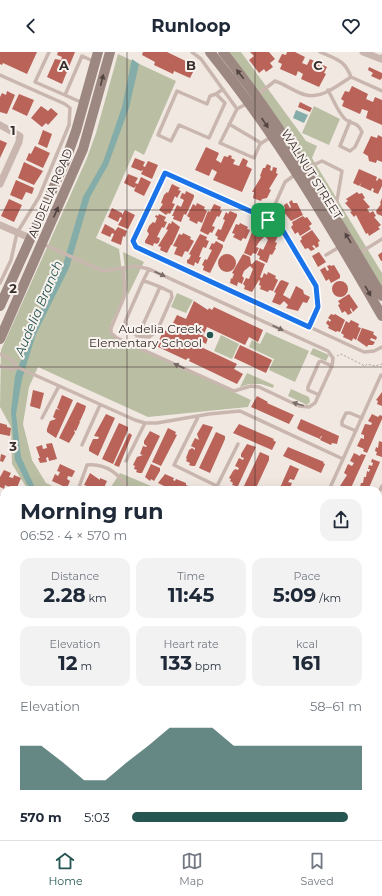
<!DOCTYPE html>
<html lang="en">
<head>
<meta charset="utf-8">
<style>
	:root { --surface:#fff; --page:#f2f2f3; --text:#1f2937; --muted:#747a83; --line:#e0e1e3; --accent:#265652 }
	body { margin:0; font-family:Montserrat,sans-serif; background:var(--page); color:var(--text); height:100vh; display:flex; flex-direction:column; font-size:15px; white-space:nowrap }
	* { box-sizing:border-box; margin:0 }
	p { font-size:13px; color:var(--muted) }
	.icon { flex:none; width:22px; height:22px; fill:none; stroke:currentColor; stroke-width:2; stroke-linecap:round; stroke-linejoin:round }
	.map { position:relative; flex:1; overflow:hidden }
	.panel { position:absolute; left:0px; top:434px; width:382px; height:354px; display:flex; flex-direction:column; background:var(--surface); border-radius:12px 12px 0 0; box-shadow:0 4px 16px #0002 }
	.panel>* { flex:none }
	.pin { position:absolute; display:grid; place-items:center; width:34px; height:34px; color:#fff; margin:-17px; border-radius:8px; box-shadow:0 2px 6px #0006 }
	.round { display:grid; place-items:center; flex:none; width:42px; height:42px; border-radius:12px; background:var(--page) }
	.head { display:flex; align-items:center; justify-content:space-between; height:68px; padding:0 20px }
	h1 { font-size:22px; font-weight:700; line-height:30px }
	.metrics { display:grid; grid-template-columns:repeat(3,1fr); gap:6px; height:68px; padding:4px 20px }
	.metrics div { display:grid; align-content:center; border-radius:10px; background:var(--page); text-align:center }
	.metrics b { font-size:20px; font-weight:700 }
	.metrics small { font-size:11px; font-weight:400 }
	.metrics p { font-size:11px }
	.chart { height:112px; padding:8px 20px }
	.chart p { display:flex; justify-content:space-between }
	.chart svg { width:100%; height:72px; margin-top:4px; fill:var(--accent); opacity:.7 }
	ul { padding:0 20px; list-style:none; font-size:13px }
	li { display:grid; grid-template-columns:64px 48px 1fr; align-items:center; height:30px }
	li i { height:10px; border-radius:5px; background:var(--accent) }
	header { display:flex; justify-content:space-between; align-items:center; height:52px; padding:0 20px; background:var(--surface); font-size:18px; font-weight:700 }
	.menu { display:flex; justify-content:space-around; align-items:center; height:56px; border-top:1px solid var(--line); background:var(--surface); font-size:11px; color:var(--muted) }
	.menu a { display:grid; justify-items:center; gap:2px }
	.menu .selected { color:var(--accent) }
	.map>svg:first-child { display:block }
	.green { fill:#babfa4 }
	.water { fill:#84aca8 }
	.building { fill:#b96359 }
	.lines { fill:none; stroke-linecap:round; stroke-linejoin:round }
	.path { stroke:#b4a199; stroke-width:1; stroke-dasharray:2 2; stroke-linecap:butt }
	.lane { stroke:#c9b7af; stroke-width:3.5 }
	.street { stroke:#c9b7af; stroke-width:7 }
	.secondary { stroke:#9c8781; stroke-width:10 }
	.oneway { fill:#514441 }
	.oneway2 { fill:#796c67 }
	.route-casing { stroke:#fff; stroke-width:8 }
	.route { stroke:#1a73e8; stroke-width:5 }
	.grid { fill:none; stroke:#382e2c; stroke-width:1; stroke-opacity:0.55 }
	.poi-dot { fill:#265652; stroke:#f9f3ef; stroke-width:1.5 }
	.labels { text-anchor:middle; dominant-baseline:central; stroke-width:4; stroke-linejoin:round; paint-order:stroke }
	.street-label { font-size:12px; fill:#382e2c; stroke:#f9f3ef }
	.poi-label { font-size:12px; fill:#382e2c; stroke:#f9f3ef; text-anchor:end }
	.water-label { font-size:13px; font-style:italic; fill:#265652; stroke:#f9f3ef }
	.grid-label { font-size:13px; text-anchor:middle; font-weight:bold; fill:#382e2c; stroke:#f9f3ef; stroke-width:4; stroke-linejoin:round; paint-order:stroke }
</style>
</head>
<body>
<header><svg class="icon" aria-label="back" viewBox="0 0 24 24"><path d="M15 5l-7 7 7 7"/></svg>Runloop<svg class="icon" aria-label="heart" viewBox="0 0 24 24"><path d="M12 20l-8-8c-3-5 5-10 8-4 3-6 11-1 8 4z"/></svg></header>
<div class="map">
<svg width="382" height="788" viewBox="0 0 382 788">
	<rect width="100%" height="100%" fill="#f1e8e2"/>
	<!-- green -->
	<path class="green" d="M227,0H241L306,89L317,94L312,106L382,221V237Z
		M118,2L176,29L144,103L135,98L96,186L119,197L125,243L111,271V280L117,286L251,348L248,355L148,365L38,315L29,335L23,372L32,408L46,431L61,438H28L12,412L11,375L0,355L1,298L87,106L96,81Z
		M314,54L340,67L329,93L302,81Z
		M123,200L144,210L128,243Z
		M177,241L193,248L186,261L171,255Z
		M266,280L309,299L295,330L269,318L274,307L249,295L252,288L260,292Z
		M221,283L239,292L232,307L214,299Z
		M313,296L329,303L326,309L310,302Z
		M247,321L274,333L273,336L261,332H249L240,335Z
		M291,337L309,345L310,350L307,353L288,344Z
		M120,421L151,434L148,438H109Z
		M4,470V611L0,615V472Z"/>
	<!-- water -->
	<path class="water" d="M132,7L139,12L129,56L108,113L90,145L69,216L36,282L22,327L16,362L21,405L36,438H30L15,408L11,359L15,324L35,271L50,236L63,213L83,145L103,110L122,55Z
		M296,58L308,63L304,71L293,66Z"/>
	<!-- building -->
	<path class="building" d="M0,0H37L27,22L3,11L2,13L0,12Z
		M58,0H75L62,32L47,25L55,7L61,8L62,5L57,3Z
		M143,0H167L196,14L190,26L174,19L173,22L154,13L155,10L142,3Z
		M250,0H269L275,7L270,11L273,15L266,20L264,17L259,21L249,8L254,4Z
		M287,0H295L305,5L302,11L307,13L310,7L327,15L324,21L326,22L319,35L301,27L303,22L298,19L296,24L280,17L282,12L278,10L282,2L286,3Z
		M369,15L382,21V26L380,28L371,24L373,21L368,18Z
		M352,34L368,42L366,47L373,50L375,45L382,48V73L366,66L368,59L362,57L360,62L342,54L344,49L341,47L345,39L349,40Z
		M7,39L15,43L7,62L0,60V45L2,41L6,43Z
		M19,42L34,48L27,64L12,57Z
		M300,50L312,56L310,60L298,55Z
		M41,54L48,59L51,56L58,62L48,73L46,71L42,75L31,66Z
		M43,78L52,82L47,96L38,92Z
		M378,83L382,85V110L377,108L376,111L369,109L368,104L363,101L371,84L377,86Z
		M0,88L7,91L0,106Z
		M35,94L50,101L43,116L26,108L29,101L31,102Z
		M206,95L219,101L216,108L221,111L224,104L228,105L229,103L232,104L231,106L235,108L233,112L239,114L243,106L248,109L246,114L252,117L242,140L213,128L217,120L212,117L209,124L195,118Z
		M135,106L145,110L143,114L145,115L148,109L158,113L152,127L141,122L143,118L141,119L131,115Z
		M24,110L43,119L34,133L18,126Z
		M267,112L271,114L270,118L272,119L273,115L277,116L276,121L278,122L269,137L271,138L267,146L262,147L261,149L253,146L254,140H252L261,125L260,124L263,116H265Z
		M359,117L377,125L376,128L377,129L379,126L382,128V134L378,142L373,140L374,137L372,136L371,139L360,134L361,131L359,134L353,131Z
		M128,122L138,126L135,131L138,132L141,125L151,130L144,144L134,139L136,134L134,136L124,131Z
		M16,128L34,136L32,142L26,140L22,148L10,143Z
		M172,132L180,136L178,138L181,139L177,146L175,144L172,151L175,152L170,162L168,161L166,163L159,158L163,152L161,151L164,143L167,140L168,141Z
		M186,139L194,143V145L186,163L184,162L181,170L173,167L174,164H172L177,153L181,155L184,148L180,146L182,141L185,142Z
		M357,140L359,142L362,141L365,146L363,147L370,155L367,157L370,161L373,159L376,164L374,165L381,173L378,175L380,177L369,184L368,181L366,182L356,163L354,165L350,160L352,159L345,151L348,149L346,147Z
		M382,146V164L377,162L376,159L381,152L380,151Z
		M9,147L22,153L14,170L1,164Z
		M292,148L293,151H297L303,163L291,169L283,159L285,158L284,153L287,151L290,156L291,155L289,150Z
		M197,151L205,155L204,157L207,159L202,171L198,169L197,172L189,168L190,166L187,164L193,152L196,154Z
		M214,152L221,155L220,158L222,159L219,165L217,164L212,174L215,175L212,181L210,180L208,183L200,179L208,159L210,160Z
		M112,156L122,161V163L125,158L135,163L128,177L118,173L122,166L120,165L118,170L108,165Z
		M230,159L237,162V164L224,190L217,187L218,185L215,183L218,177L221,178L225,168L223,167L226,160L228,162Z
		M159,162L166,165L164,169L167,170L164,176L162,175L157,185L160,186L159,190L157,192L154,191L153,194L145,191V189L149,182L147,179L149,174L153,170L155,171L157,166L155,165L156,163L158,164Z
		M303,164L305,166L307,165L312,172L309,174L311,177L300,184L298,180L295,182L291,175L293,173L292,170Z
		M172,169L180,175L172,193H171L167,201L160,198L161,195L158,194L168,178L166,177L169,171L171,172Z
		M240,171L248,175L247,177L250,178L246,187L243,186L241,189L233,185L235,182L232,181L236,172L239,173Z
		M105,172L114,177L115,179L118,175L127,179L125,185L123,184L121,193L111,189L114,182L112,181L110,185L101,181Z
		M258,172L265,176V182L267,183L271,178L279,182L275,190L277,191L275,196H276L272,203L270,202L267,211L259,207L260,204L257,203L260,196L263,198L268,188L265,184L259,190L256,195L259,196L256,202L253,201L251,204L244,201L252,180H254Z
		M312,178L320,189L318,190L319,194L316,196L314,193L312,194L315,197L311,199L308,196L305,197L300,189L302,187L301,185Z
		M183,181L191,185L190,187L194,189L188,200L185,199L182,205L174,202L177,195L173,194L179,182L182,183Z
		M200,182L207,185L206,188L209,189L206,196L203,195L199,205H201L198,212L195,210L194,214L187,211V208L189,207L191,203L189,202Z
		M216,189L223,193V195L210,221L203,218L204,214L202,213L205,207L207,208L212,198L209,197L212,191L214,192Z
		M319,200L326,210L318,215L312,204Z
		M382,200V209H381L378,203Z
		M243,202L250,205L251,212H252L256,208L265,212L260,225L262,226L264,221L267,223L268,220L276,224L275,226L278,228L273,239L269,238L268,240L260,237L261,234L259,233L260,229L259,228L252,240L244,237L245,234L243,232L246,226L249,227L253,217L250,214L244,219L242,224L244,226L242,232L238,230L237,234L230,231L231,226L232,227L234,222L232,221Z
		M218 211a9 9 0 1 1 18 0a9 9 0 1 1-18 0Z
		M330,213L331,214L334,213L340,223V226L331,231L329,227L326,229L320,218L325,215L327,219L329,218L327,214Z
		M282,228L289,231L283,243L290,247L296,234L303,238L304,242L310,245L307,251L303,250L298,259L286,256L288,253L284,249L280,253L272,250L276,241L274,240L280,229Z
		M332 237a8 8 0 1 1 16 0a8 8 0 1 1-16 0Z
		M349,242L358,255L353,260L351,256L350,257L352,261L348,263L345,259L342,261L338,253L340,252L338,249Z
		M194,249L208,258L209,256L212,258L214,255L263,278L258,290L249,285L245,293L207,275L203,284L208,286L206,292L201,289L199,294L237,312L234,317L243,322L237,332L189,309L190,307L188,306L186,308L156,294L164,278L173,282L177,273L173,271L177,263L186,267Z
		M331,262L334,263L335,262L345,268L340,280L337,279L336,280L328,276L329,274L326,271L328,268L330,270L331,268L328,266Z
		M351,268L359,272L358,275L361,276L356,288L353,286L352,289L343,285L344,283L341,281L346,269L349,271Z
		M362,276L374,280L373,282L377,285L376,288L371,286L370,288L375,290L373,293H368L367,295L357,288Z
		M240,293L272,308L266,321L234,306Z
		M33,338L44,341L40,357L30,354Z
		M382,340V354L377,352L378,349L376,348Z
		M62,343L73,348L56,386L47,380V377L50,369L56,367L53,365L56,357L60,358L57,356Z
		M257,344L268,350L267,351L294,363L289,372L251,355Z
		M77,350L86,354L85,358L80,369L79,368L80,370L76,379L74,378L75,381L69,391L59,386Z
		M106,362L115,366L98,404L89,399V396L93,387H98L99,385L94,384Z
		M372,362L378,365L380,363L382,364V367L367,401L363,399L364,397L357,394L361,386L364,387V383L361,382L365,372L371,373L372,371L368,369Z
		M301,367L339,384L337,392L332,391L331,393L320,388L322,384H321L320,387L299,378L297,376Z
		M0,371L7,373V375L11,376L10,384L0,382Z
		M119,371L128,375V378L113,412L102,407Z
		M203,372L213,375L195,414H192L189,413L190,411L186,409L187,407L186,406L189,398L192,396L195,398V396L191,394L195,386L199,388L197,382Z
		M239,372L274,387L273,388L276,390L272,398L233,381Z
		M168,376L176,380L175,382L177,383L161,414L152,410Z
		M150,379L160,384L142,421H139L136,420L137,418L134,417L135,414L133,413L137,405L143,403L140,402L143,394L146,395L147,394L144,392V389Z
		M216,380L225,384V387L210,421L199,416Z
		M129,381L132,383L119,415L114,413Z
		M379,389L382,390V405L376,403L377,400L375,399L376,395L378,396Z
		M52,391L57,407L49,409L48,405L46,406L47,410L40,411L38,406H40L36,395L42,393L43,397L47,396L46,392Z
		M247,392L256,395L238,434H236L232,433L233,431L230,429L231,427L229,426L233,419L235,417L238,418L239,416L235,414L239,406L243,408L244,406L241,405V402Z
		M288,395L324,410L323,411L325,412L321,421L283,404Z
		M260,400L269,404V408L255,438H246L243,436Z
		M354,401L360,404L361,402L366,403L350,438H347L340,434L347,423L344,421L348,412L352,414L354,411L350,409Z
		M1,402L6,404L3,410L0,409Z
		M372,407L380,410L368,438H361L362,436L360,435L361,431H363L364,425H366L367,419L369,420L370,417H368L369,413L372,414L373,411L371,410Z
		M60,412L75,419L72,425L68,424L67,427L70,429L67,436L52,429L55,422L58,424L60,420L57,419Z
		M151,412L160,416V419L154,429L151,427L150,429L145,425Z
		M290,413L299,417L294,428L290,427L288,430L292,431L289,438H279Z
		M4,418L11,421L9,425L13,426L14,423L21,426L16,438H7L9,435L5,433L4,437L0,435V425Z
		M90,421L100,428V426L107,429L103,438L86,436L87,434L84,433Z
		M165,422L174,426L173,428L175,429L176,427L186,431V433L199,438H172L158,431Z
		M262,434L270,438H260Z
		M0,443L4,446V461L0,457Z
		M378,464H382V473H380L379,479Z
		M378,526L382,527L381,534H378Z
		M378,585H382V602L378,601Z
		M382,634V649L378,647V636L380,637Z
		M382,717V731L378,728V723Z
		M378,731L382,734V742L378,746Z"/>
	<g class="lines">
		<!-- path -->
		<path class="path" d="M337,304L341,302L365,314L367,312L375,314L382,312"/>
		<!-- lane -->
		<path class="lane" d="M49,0L35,30L83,51
			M192,0L201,7L237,57L248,51
			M320,0C336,7 345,8 351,25
			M0,23L65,52L70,56L69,73L39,145L17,181L11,208L0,231
			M328,38C333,47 338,60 345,67C352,73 357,69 362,80L355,95L350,99L340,94L350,69
			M216,42L210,44L207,52L177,39L158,83L171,89L179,73L209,86L225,51L216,42L223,37
			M65,43L82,4L95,10
			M257,43L275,29C285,32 296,41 306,43C322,47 338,33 351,25L382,39
			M237,57L220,91L254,106L260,92L271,85
			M229,72L261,91
			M307,116L322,109L342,119L335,160
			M296,122L285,130L268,168L281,175L316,234L318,255L309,275
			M268,168L165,121L133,189L136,195L364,300L374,299L382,295
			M43,192L103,219L135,214L149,217L328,299L333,306L332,314L315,351L309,355L299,354L259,335L251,334L234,339L117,286L111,281V276L124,245L125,237L123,217
			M358,202L382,187
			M326,203L341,194
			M143,229L149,217
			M134,294L138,284L149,285L157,279L172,245L171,240C162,236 153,231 143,229L125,270L127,277L138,284L160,235
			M0,302L12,308L17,315L135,368L145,371H157L209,362L240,359L343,407
			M0,314L13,317L17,315
			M319,343L308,338V335L319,310L321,309L332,314
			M198,365L174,413L225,438
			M42,366L59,334
			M356,379L342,373V369L346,361H350L362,366
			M82,393L100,353
			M126,409L145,371
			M217,434L238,392
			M78,438L87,413C106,411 120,423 129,438
			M329,438L381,323
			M378,443L382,434
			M378,451L382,453
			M378,659L382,661
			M0,688L4,690
			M0,774L4,776
			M23,784L30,788"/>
		<!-- street -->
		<path class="street" d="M363,0L381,7L382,6
			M0,73L20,84L19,90L0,132
			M0,173L30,186
			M0,506L4,507
			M378,673L382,675
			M0,675L4,669
			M0,733L4,734
			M378,779L382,773
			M110,784L134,788
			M245,788L249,784
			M372,788L374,784"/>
		<!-- secondary -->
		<path class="secondary" d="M210,0C277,83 329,172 382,264
			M223,0C284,77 332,160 382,244
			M0,254L65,110L76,79L98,0
			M0,287L83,97L110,0"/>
	</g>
	<!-- one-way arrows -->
	<defs><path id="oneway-solid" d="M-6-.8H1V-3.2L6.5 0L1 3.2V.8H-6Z"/></defs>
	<g class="oneway">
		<use href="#oneway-solid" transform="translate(240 22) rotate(-128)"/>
		<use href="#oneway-solid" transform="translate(102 28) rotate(-75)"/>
		<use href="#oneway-solid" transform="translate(265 71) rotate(56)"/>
		<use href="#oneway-solid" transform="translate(56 160) rotate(-66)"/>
		<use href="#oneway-solid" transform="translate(348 186) rotate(-121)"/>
		<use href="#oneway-solid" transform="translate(368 239) rotate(60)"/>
	</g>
	<g class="oneway2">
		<use href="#oneway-solid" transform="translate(160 222) rotate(25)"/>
		<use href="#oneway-solid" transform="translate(278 276) rotate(25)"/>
		<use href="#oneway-solid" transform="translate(179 314) rotate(-156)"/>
		<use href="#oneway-solid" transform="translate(298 352) rotate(-163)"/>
	</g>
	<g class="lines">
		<!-- route casing -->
		<g class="route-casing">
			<path id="route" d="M165,121L279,172L316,234L318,255L309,275L136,195L133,189Z"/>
		</g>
		<!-- route -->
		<use href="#route" class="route"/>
	</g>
	<!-- grid -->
	<path class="grid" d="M127,0V438M255,0V438M0,158H382M0,315H382M0,473H4M378,473H382M0,630H4M378,630H382M127,784V788M255,784V788"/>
	<!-- markers -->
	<circle class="poi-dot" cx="210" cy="283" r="4"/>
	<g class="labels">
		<!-- street labels -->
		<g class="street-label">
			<text transform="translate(312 122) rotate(58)">WALNUT STREET</text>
			<text transform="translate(50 141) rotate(-67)">AUDELIA ROAD</text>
		</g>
		<!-- poi labels -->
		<g class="poi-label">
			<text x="202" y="276">Audelia Creek<tspan x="202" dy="14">Elementary School</tspan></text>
		</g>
		<!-- water labels -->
		<g class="water-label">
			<text transform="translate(38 256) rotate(-67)">Audelia Branch</text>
		</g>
	</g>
	<g class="grid-label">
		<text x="64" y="18">A</text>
		<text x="191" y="18">B</text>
		<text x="318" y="18">C</text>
		<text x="13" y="83">1</text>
		<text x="13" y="241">2</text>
		<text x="13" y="399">3</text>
	</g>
</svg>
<div class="pin" style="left:268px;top:168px;background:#1e9e55"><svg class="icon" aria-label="arrive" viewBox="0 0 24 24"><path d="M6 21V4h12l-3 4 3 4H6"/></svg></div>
<section class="panel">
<div class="head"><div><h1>Morning run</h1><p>06:52 · 4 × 570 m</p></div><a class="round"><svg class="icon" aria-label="share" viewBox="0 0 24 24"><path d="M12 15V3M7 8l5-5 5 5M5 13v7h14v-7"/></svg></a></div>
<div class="metrics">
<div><p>Distance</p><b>2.28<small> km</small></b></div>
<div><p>Time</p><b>11:45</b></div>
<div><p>Pace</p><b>5:09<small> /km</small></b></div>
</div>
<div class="metrics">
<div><p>Elevation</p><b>12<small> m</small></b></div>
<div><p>Heart rate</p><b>133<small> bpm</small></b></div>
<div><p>kcal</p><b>161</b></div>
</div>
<div class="chart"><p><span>Elevation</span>58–61 m</p>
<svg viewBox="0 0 160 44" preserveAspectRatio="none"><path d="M0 44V17L10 17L20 27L30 38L40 38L50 27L60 17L70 6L80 6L90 6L100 17L110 17L120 17L130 17L140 17L150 17L160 17V44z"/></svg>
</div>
<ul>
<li><b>570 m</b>5:03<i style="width:94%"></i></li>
</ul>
</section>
</div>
<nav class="menu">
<a class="selected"><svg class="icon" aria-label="home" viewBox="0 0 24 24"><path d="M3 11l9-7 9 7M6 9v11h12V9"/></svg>Home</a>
<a><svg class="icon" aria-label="map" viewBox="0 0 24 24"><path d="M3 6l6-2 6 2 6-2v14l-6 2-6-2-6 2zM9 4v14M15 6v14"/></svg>Map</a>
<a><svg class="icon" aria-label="saved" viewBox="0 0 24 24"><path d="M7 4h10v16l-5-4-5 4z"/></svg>Saved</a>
</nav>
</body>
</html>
